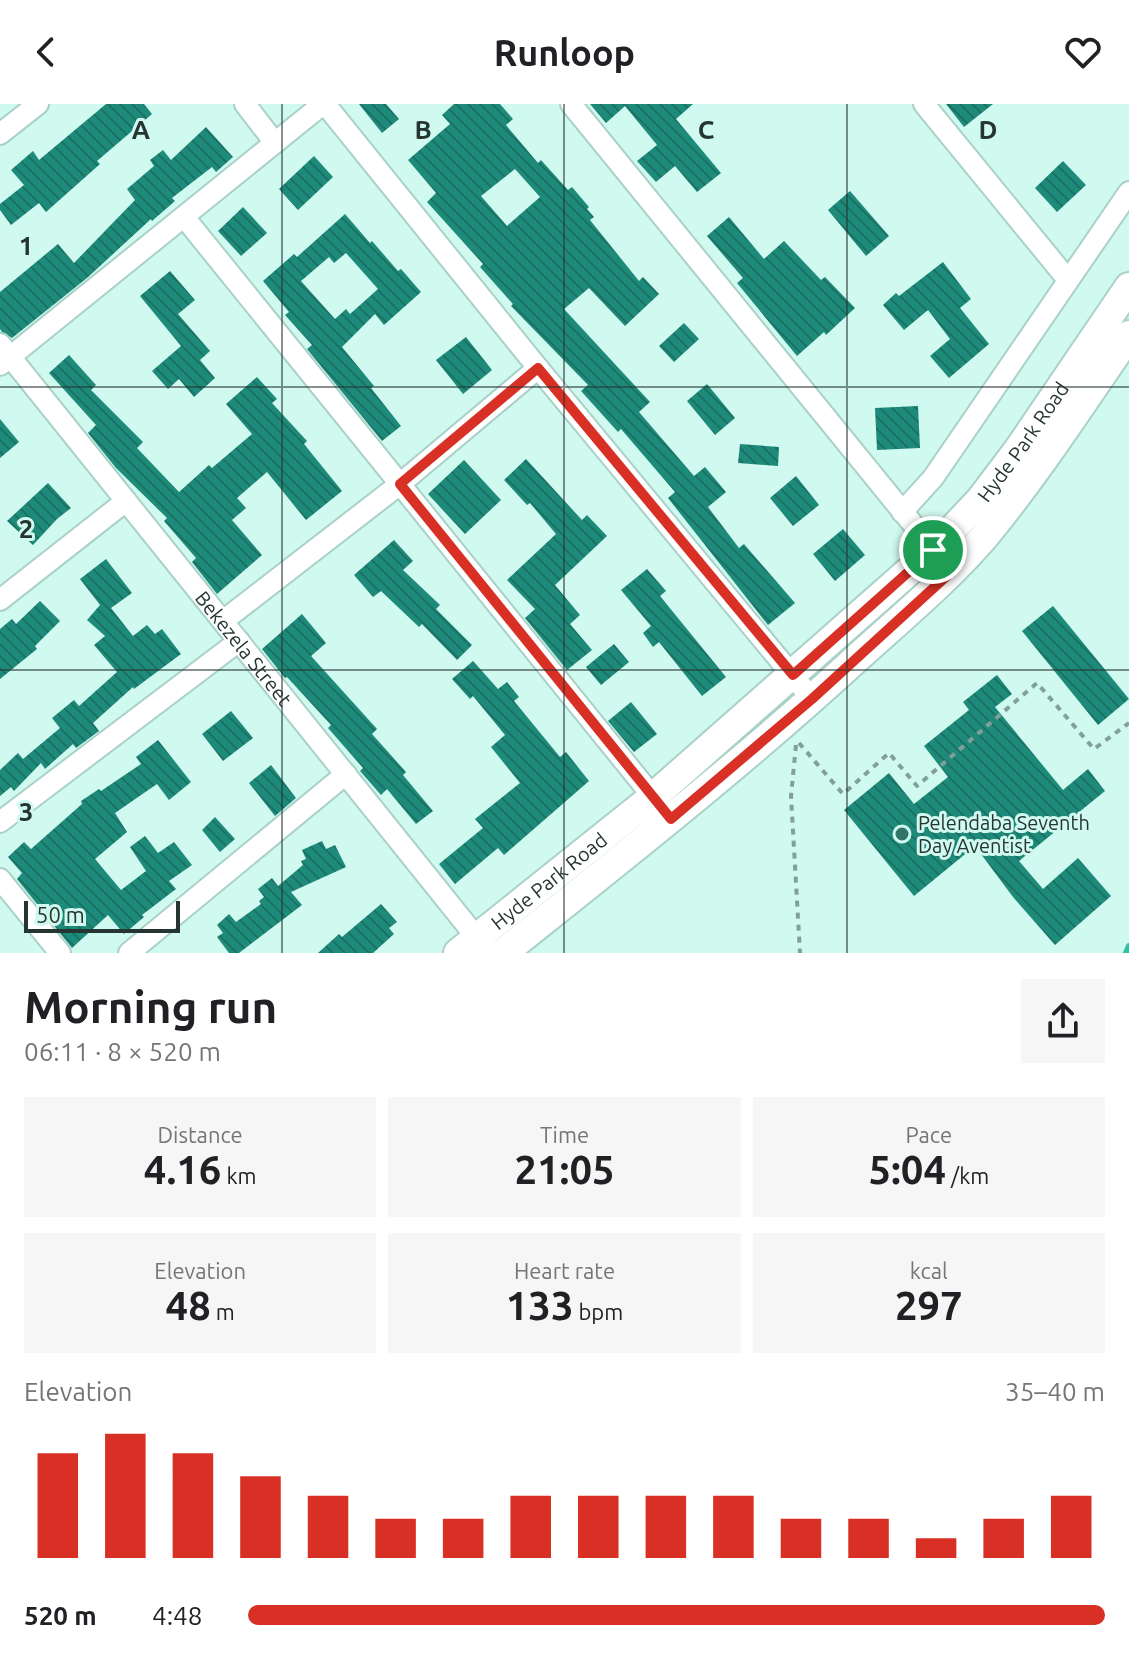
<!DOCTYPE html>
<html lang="en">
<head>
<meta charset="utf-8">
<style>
	:root { --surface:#fff; --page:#f6f6f6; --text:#202124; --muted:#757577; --accent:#d93025 }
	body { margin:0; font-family:Ubuntu,sans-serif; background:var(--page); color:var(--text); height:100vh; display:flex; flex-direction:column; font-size:30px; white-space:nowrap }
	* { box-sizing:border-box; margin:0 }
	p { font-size:26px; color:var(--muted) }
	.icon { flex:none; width:44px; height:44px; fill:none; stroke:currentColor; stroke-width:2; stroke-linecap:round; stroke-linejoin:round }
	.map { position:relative; height:849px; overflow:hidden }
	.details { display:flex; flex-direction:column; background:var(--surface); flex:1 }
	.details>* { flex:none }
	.scale { position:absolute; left:24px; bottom:20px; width:156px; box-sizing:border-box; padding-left:8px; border:4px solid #253531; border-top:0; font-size:22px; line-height:28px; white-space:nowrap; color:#253531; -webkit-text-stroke:6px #d0f9ef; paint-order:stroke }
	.pin { position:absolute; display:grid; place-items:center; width:68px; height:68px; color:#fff; margin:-34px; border:4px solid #fff; border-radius:50%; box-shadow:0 2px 8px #0007 }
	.round { display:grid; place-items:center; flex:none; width:84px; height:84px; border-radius:0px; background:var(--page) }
	.headline { display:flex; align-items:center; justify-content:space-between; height:136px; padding:0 24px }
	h1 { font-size:44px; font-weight:700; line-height:60px }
	.figures { display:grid; grid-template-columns:repeat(3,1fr); gap:12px; height:136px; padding:8px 24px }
	.figures div { display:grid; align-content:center; border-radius:0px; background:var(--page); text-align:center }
	.figures b { font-size:40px; font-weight:700 }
	.figures small { font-size:22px; font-weight:400 }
	.figures p { font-size:22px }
	.chart { height:224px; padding:16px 24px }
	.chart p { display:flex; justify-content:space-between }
	.chart svg { width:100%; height:144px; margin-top:8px; stroke:var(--accent); stroke-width:6 }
	ul { padding:0 24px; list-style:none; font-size:26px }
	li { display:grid; grid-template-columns:128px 96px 1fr; align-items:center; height:60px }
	li i { height:20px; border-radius:10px; background:var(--accent) }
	header { display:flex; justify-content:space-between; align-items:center; height:104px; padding:0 24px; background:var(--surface); font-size:36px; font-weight:700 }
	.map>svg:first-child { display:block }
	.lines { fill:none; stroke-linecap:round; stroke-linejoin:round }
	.stream { stroke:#30c0a8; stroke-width:6 }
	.building { fill:url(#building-back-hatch); fill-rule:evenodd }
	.street-casing { stroke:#a9d1c8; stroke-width:24 }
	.secondary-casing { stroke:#a9d1c8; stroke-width:32 }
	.path { stroke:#82a099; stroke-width:4; stroke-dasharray:6 6; stroke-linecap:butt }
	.street { stroke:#fff; stroke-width:20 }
	.secondary { stroke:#fff; stroke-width:28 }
	.route-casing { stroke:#fff; stroke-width:16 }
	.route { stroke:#d93025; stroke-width:10 }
	.grid { fill:none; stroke:#253531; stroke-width:2; stroke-opacity:0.55 }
	.poi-dot { fill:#317568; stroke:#d0f9ef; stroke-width:3 }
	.labels { text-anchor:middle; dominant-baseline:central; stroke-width:6; stroke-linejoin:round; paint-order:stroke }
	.street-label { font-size:20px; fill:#253531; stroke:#d0f9ef }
	.poi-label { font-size:20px; fill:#253531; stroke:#d0f9ef; text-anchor:start }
	.grid-label { font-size:26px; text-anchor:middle; font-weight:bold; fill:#253531; stroke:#d0f9ef; stroke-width:6; stroke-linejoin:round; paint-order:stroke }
</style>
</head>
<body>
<header><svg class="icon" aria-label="back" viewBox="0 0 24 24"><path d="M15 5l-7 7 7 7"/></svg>Runloop<svg class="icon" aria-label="heart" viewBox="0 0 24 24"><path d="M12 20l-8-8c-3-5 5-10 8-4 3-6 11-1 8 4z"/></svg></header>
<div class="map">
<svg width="1129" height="849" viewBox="0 0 1129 849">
	<defs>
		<pattern id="building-back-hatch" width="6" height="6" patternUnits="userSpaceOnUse" patternTransform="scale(2)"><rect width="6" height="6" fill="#1e8b7a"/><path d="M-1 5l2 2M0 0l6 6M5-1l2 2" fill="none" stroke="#1a7265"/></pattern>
	</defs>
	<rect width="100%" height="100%" fill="#d0f9ef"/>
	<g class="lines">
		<!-- stream -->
		<path class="stream" d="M1126,849L1129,842"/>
	</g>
	<!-- building -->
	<path class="building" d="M106,0H144L152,10L97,57L100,60L46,108L39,99L11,121L0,106V100L24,81L11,66L33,47L39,56Z
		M359,0H386L399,15L382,29Z
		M454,0H500L513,15L506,21L538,59L541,56L568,86L572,83L589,103L587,105L594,113L590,116L639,177L643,173L659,190L625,222L589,184L564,205L650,298L639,308L694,372L705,363L726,388L708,403L739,444L744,440L795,499L768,521L668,394L675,388L621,325L618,328L581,287L588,281L511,202L513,200L480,163L483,160L427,98L436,89L408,56L450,20L442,11ZM515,65L540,93L507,122L481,92Z
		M590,0H693L676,15L721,69L697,88L675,62L656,78L637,57L657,41L625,2L606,19Z
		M946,0H993L964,23Z
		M206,23L233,53L216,68L212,63L172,94L175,97L152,117L151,115L87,174L12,234L2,228L0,225V188L58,140L74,159L135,96L127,85L154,62L150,56L163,46L171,56Z
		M314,52L333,73L298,106L279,85Z
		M1063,57L1086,81L1057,108L1035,84Z
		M850,87L889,132L866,152L828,106Z
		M243,103L267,129L241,152L218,127Z
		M345,110L370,139L372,137L398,167L401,165L421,188L384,221L375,210L342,243L374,282L371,284L401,322L382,337L307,245L312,241L285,211L289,208L263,177L294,150L297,153ZM346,149L378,185L350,210L346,205L335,215L301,177L329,153L334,159Z
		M729,113L764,155L784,137L821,176L825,173L855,204L826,231L824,228L797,252L737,179L743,174L707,132Z
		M943,158L971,195L960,204L989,240L949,274L930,252L950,235L928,206L904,226L883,201L896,189L899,192Z
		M170,167L195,196L178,210L210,247L200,256L215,274L194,293L179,275L168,285L152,267L181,242L140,192Z
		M684,219L699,235L674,258L659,242Z
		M466,233L492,266L463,290L436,256Z
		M69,251L96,281L91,286L143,338L137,344L179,388L209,361L212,364L252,330L226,300L257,273L277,295L272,299L307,337L304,340L342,387L306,416L267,368L237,394L246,404L232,416L262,451L217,490L192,458L196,454L164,417L167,414L116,364L88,329L96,321L49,269Z
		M707,280L735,314L715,331L687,297Z
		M918,302L920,344L877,346L875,304Z
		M0,315L19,338L0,354Z
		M740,340L779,343L778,362L738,359Z
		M526,355L582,416L587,411L607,432L555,481L580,511L570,520L592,546L567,566L525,514L535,505L507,476L556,430L530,399L527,401L504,376Z
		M464,356L501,396L465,430L428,390Z
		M796,372L819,401L793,422L770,394Z
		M48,379L71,404L57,415L33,441L7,417Z
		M843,425L865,451L835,477L813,450Z
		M394,436L413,457L403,466L440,501L436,505L472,541L457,556L422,520L419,523L381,487L373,493L354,471Z
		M106,455L132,489L111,504L133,532L147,521L155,530L162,525L181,550L134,585L133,583L93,619L99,627L76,644L73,640L45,665L41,659L14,687L11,683L0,692V666L18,649L23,655L60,624L52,614L74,596L79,602L117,568L94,541L105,532L87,516L100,501L80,475Z
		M647,465L666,487L660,492L726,573L702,592L659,538L653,543L643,529L651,522L621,486Z
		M40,497L60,517L35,542L37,545L0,575V525L12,515L16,520Z
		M1053,502L1129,595L1098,621L1022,527Z
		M302,510L326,539L311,552L377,625L372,630L406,668L403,671L433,707L416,720L387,685L381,691L360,667L363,664L328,624L331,621L287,573L285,574L262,545Z
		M614,540L629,558L601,581L586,563Z
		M473,557L498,585L507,578L519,593L514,597L560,653L566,648L589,677L504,751L498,744L455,780L439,760L483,724L475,715L520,679L491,643L505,631L473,592L470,595L452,575Z
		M997,571L1012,590L995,603L1063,686L1088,665L1105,687L1019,757L1043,785L1078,754L1111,792L1055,841L1013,793L975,742L914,792L844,706L889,669L914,700L948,673L924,642L969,606L963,598Z
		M631,598L657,630L634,648L608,617Z
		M231,607L253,634L223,657L202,630Z
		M158,636L191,678L169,696L157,680L115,709L127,728L95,755L121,786L146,767L130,743L145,732L158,749L174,738L192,761L169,777L176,785L142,811L144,813L124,830L108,811L72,844L17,775L22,769L8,753L24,738L31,745L82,700L81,697L99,685L101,687L141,660L136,653Z
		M271,661L296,694L275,712L249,679Z
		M215,713L235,735L220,748L202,726Z
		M322,737L326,745L335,741L346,763L291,788L302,801L239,849H229L217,833L223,829L217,821L229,810L236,818L261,800L259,797L264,793L258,785L272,774L278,782L303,761L301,757L306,755L302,746Z
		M381,800L397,818L389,824L394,830L373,849H318L339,830L342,833Z"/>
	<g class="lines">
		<!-- street casing -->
		<g class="street-casing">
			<g id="street">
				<path d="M245,0L275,39"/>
				<path d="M325,0L538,264L812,595"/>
				<path d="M571,0L942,456"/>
				<path d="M924,0L1068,176"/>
				<path d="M0,30L38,0"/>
				<path d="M184,113L662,704"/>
				<path id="s1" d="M0,240L489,849"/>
				<path d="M0,261L323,0"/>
				<path d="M902,408L933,374L1129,88"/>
				<path d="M0,496L126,397"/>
				<path d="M223,517L400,380L538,264"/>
				<path d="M0,718L239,537"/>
				<path d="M0,775L60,849"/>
				<path d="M129,849L346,670"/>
			</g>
		</g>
		<!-- secondary casing -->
		<g class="secondary-casing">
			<g id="secondary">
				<path id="s2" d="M458,849L653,693L933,446L981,395L1018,346L1129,183"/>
				<path d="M503,849C623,753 744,658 857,554C900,515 946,477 984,433C1037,369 1082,299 1129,231"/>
			</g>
		</g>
		<!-- path -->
		<path class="path" d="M799,639L843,690L889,649L917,682L1037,579L1094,645L1129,619
			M796,641L791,692L800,849"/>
		<!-- street -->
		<use href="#street" class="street"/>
		<!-- secondary -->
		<use href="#secondary" class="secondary"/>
	</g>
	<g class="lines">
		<!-- route casing -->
		<g class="route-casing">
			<path id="route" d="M538,264L793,571L933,446L951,468L812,595L671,715L400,380Z"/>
		</g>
		<!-- route -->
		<use href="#route" class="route"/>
	</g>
	<!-- grid -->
	<path class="grid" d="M282,0V849M564,0V849M847,0V849M0,283H1129M0,566H1129"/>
	<!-- markers -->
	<circle class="poi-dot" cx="902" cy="730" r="8"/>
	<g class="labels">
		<!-- street labels -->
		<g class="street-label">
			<text stroke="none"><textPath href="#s2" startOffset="764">Hyde Park Road</textPath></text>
			<text stroke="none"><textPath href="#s1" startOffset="390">Bekezela Street</textPath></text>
			<text stroke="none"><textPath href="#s2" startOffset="116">Hyde Park Road</textPath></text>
		</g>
		<!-- poi labels -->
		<g class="poi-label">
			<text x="918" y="718">Pelendaba Seventh<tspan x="918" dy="23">Day Aventist</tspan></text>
		</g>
	</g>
	<g class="grid-label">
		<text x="141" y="35">A</text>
		<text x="423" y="35">B</text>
		<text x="706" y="35">C</text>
		<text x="988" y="35">D</text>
		<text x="26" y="151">1</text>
		<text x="26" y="434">2</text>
		<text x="26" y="717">3</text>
	</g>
</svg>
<div class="scale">50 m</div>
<div class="pin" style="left:933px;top:446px;background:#1e9e55"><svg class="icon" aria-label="arrive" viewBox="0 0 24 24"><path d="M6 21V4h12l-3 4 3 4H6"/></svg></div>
</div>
<section class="details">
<div class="headline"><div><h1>Morning run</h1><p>06:11 · 8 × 520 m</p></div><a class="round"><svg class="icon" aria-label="share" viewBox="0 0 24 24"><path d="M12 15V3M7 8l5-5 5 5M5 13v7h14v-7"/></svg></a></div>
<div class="figures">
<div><p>Distance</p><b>4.16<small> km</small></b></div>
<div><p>Time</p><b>21:05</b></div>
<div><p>Pace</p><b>5:04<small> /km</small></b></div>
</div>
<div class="figures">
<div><p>Elevation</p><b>48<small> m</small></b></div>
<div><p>Heart rate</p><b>133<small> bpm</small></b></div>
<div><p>kcal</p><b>297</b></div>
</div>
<div class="chart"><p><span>Elevation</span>35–40 m</p>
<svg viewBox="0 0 160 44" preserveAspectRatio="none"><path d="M5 44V12M15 44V6M25 44V12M35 44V19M45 44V25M55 44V32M65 44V32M75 44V25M85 44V25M95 44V25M105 44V25M115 44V32M125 44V32M135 44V38M145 44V32M155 44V25"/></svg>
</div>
<ul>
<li><b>520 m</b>4:48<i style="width:100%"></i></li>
</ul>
</section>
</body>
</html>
